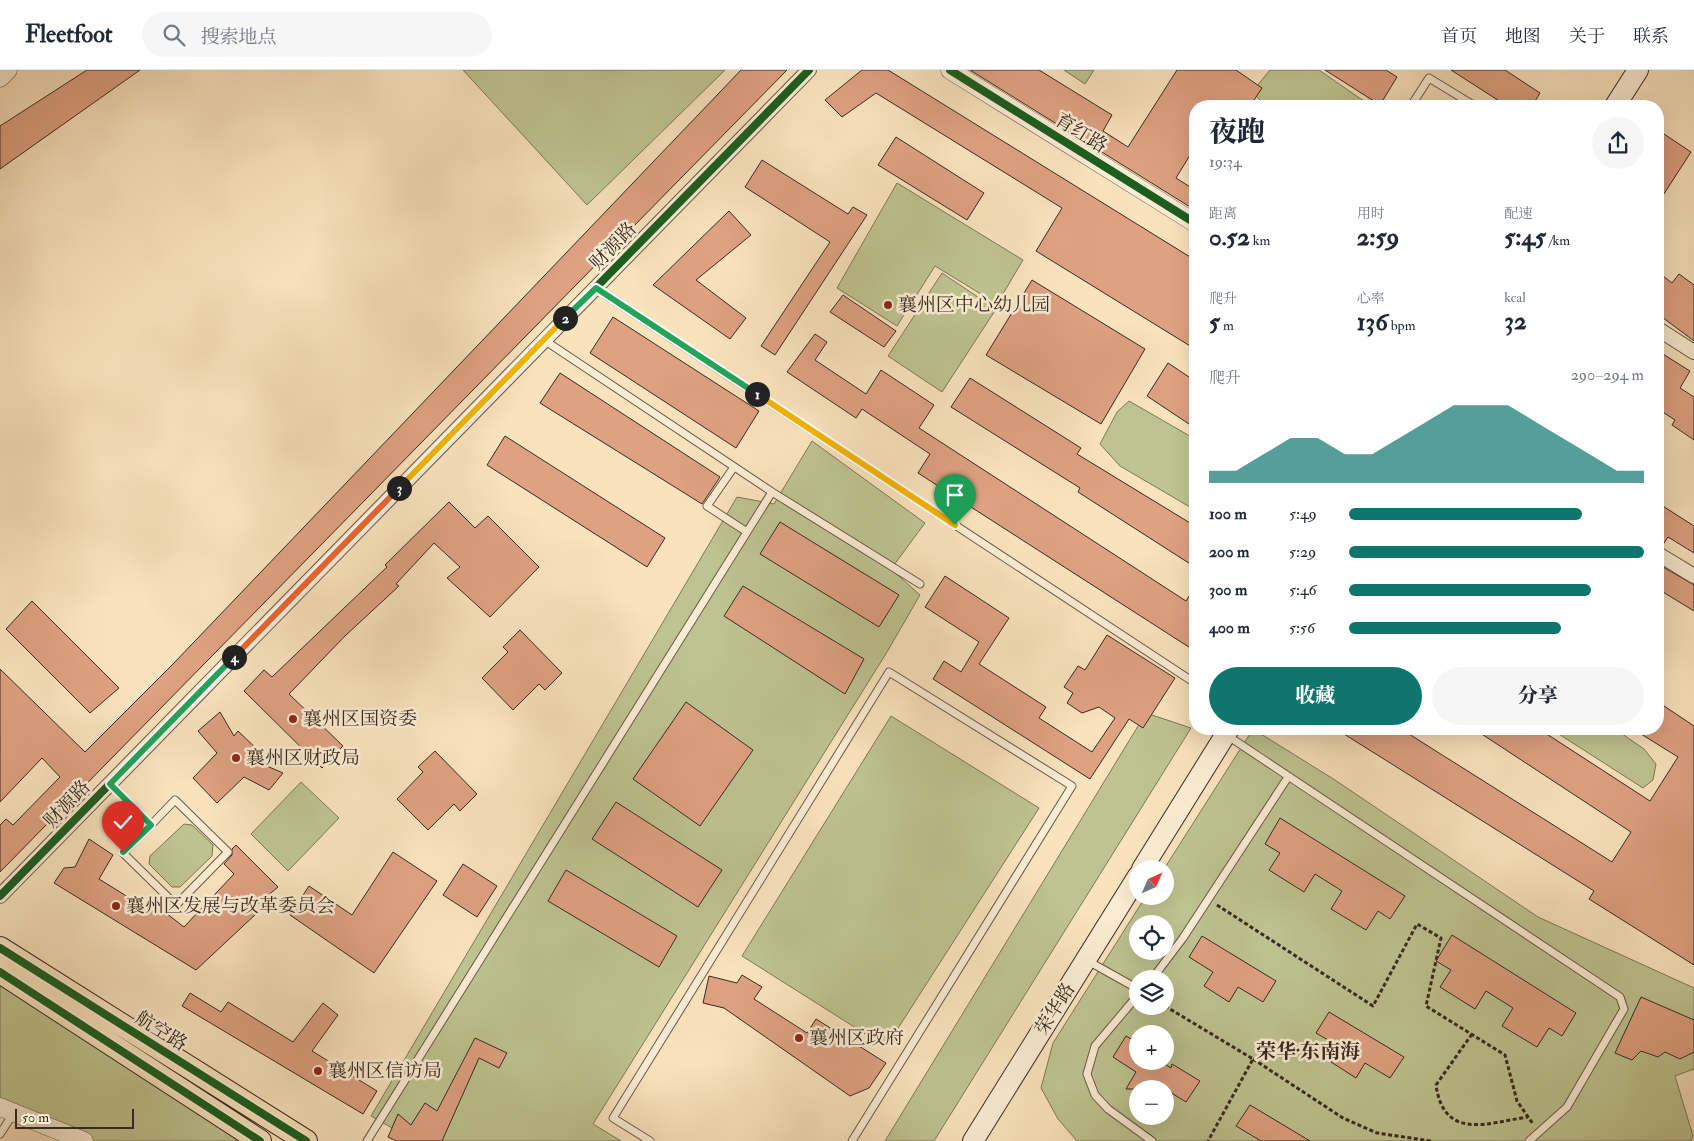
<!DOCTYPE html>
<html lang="zh">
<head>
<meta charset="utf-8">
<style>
	:root { --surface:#fff; --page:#f6f6f7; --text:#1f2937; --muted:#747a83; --line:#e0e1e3; --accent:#0f766e }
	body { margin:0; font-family:"IM FELL Double Pica","Noto Serif SC",serif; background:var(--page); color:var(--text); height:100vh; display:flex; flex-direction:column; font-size:19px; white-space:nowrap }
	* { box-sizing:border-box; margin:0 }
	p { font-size:16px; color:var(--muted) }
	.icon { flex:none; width:28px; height:28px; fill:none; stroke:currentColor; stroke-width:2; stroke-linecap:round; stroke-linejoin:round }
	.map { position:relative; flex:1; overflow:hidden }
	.drawer { position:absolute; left:1189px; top:30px; width:475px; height:635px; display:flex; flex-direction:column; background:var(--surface); border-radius:20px; box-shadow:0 5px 20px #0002 }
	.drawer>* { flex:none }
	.needle { width:32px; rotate:45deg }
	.buttons { position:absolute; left:1129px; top:790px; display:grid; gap:10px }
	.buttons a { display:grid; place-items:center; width:45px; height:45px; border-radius:50%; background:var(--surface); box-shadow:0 5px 20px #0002; font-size:25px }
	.scale { position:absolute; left:15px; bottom:12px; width:119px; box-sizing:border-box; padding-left:5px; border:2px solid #392a22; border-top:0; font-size:14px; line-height:18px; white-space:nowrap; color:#392a22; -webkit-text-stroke:4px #fbedd4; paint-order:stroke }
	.pin { position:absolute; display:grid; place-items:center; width:42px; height:42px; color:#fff; margin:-51px -21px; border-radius:50% 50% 50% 0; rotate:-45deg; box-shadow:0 0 5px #0007 }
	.pin .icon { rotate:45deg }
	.km { position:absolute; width:25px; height:25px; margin:-12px; border-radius:50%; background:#222; color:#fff; font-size:14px; line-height:25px; text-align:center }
	.round { display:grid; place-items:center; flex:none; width:52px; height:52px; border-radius:26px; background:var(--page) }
	.overview { display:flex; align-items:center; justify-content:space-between; height:85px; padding:0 20px }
	h1 { font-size:28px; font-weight:800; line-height:38px }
	.metrics { display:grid; grid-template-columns:repeat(3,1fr); gap:8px; height:85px; padding:5px 20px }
	.metrics div { display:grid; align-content:center }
	.metrics b { font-size:25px; font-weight:800 }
	.metrics small { font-size:14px; font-weight:400 }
	.metrics p { font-size:14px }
	.chart { height:140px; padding:10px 20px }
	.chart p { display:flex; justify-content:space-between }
	.chart svg { width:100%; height:90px; margin-top:5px; fill:var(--accent); opacity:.7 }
	.action { display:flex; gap:10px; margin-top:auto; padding:10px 20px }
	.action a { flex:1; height:58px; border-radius:30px; background:var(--accent); color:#fff; font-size:20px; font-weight:800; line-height:58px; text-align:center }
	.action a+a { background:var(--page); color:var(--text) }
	ul { padding:0 20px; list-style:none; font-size:16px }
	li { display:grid; grid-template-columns:80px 60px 1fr; align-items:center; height:38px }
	li i { height:12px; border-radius:6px; background:var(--accent) }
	header { display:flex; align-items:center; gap:30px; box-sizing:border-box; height:70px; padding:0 25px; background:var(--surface); border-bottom:1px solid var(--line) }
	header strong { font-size:24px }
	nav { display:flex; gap:28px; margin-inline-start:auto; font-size:18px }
	.search { width:350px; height:45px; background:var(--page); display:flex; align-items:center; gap:12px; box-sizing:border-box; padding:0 18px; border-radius:28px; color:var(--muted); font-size:19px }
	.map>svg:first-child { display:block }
	.green { fill:#bec491; stroke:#7c775a; fill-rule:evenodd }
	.building { fill:#dea182; stroke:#392a22 }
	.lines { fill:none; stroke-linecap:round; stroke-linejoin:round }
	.service-casing { stroke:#695849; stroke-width:9 }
	.minor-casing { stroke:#695849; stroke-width:16 }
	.tertiary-casing { stroke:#695849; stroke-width:19 }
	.secondary-casing { stroke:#392a22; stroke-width:22 }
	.primary-casing { stroke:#392a22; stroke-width:24 }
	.path { stroke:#392a22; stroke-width:3; stroke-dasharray:4 2.5; stroke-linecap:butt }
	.service { stroke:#fbedd4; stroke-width:7 }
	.minor { stroke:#fbedd4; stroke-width:14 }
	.tertiary { stroke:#fbedd4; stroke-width:18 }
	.secondary { stroke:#fbedd4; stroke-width:20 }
	.primary { stroke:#f9e3bd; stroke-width:22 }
	.cycleway-casing { stroke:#fbedd4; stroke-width:11 }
	.cycleway { stroke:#1b5e20; stroke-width:8 }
	.split-1-casing { stroke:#fff; stroke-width:10 }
	.split-2-casing { stroke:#fff; stroke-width:10 }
	.split-3-casing { stroke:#fff; stroke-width:10 }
	.split-4-casing { stroke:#fff; stroke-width:10 }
	.split-5-casing { stroke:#fff; stroke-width:10 }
	.split-1 { stroke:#f5b400; stroke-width:6 }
	.split-2 { stroke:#22a559; stroke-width:6 }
	.split-3 { stroke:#f5b400; stroke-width:6 }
	.split-4 { stroke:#f0652b; stroke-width:6 }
	.split-5 { stroke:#22a559; stroke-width:6 }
	.poi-dot { fill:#8f2418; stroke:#fbedd4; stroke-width:2 }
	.labels { text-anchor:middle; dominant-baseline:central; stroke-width:5; stroke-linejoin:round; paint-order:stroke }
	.street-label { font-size:19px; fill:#392a22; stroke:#fbedd4 }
	.poi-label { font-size:19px; fill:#392a22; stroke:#fbedd4; text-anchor:start }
	.neighbourhood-label { font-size:20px; font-weight:bold; fill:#392a22; stroke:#fbedd4 }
</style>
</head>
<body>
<header>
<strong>Fleetfoot</strong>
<div class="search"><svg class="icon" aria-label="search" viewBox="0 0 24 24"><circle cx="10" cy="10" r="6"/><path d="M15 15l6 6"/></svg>搜索地点</div>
<nav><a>首页</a><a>地图</a><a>关于</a><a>联系</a></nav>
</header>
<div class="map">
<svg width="1694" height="1071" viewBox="0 0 1694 1071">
	<rect width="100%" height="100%" fill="#f9e3bd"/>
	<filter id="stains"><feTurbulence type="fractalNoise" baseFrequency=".004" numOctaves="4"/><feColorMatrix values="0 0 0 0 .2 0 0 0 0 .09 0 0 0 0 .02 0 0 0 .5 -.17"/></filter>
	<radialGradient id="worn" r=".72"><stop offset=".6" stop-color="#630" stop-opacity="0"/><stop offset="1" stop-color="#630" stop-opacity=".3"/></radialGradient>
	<!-- green -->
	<path class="green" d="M463,0H725L587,135Z
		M1064,0H1094L1085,14Z
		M1270,0H1319L1371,36H1266L1252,22Z
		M897,113L1023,190L997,234L935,196L897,256L837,218Z
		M942,203L996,239L942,322L888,286Z
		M1129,331L1195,369V440L1120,396L1100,374L1117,342Z
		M812,371L925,453L891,499L920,525L887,582L593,1054L621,1071H415L371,1046L737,427L774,434Z
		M1146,643L1191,658L934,1071H885Z
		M891,646L1039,738L886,977L742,886Z
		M1253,659L1335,710L1538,847L1694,918V999L1675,1006L1693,1066L1691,1071H1077L1058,1049L1041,1018L1053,973L1146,826H1165L1164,799ZM1138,854H1165V881H1138ZM1138,909H1165V936H1138ZM1138,964H1165V991H1138ZM1138,1019H1165V1046H1138Z
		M1551,659H1615L1644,679L1656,694L1653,710L1643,718Z
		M301,712L339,748L288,801L251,764Z
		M184,754L192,755L213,775L212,786L180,817H172L149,794L150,786Z
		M0,907L242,1071H84L0,1037Z"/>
	<!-- building -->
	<path class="building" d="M87,0H140L0,99V56Z
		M741,0H787L0,802V755L6,749L13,755L60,707L42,688L0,732V599L85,682L173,594Z
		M862,0H888L1195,190V279L1036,181L1062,138L876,23L842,47L825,30Z
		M970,0H1039L1112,45L1103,61L1128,77L1177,0H1236L1262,18L1250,36H1195V77L1176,108L1195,120V140Z
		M1325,0H1386L1397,7L1380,35Z
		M1451,0H1505L1540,23L1532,36H1507Z
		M1658,60L1691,82L1658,133Z
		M896,67L984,123L967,150L878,95Z
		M762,90L848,144L853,137L867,145L775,285L761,276L830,172L745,117Z
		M729,141L751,165L696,210L746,248L730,269L653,215Z
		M1658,202L1672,213L1679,204L1694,215V271L1658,244Z
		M1032,210L1145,279L1101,354L986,285Z
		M843,225L896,261L884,277L830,242Z
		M613,247L759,341L736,378L590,283Z
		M815,264L827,272L815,290L866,324L881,300L934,335L919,358L1186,531L1195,517V581L918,403L930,384L862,339L856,348L787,302Z
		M1658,281L1690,301L1680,318L1694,327V370L1672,355L1675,350L1658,339Z
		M1168,293L1195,311V358L1147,326Z
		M560,303L720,407L702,434L540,333Z
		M970,308L1081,378L1077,384L1195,456V497L1078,422L1080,418L951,337Z
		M505,366L665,468L647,497L487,395Z
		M449,432L475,458L488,446L539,497L490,547L447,508L460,497L434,473L396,514L399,516L345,566L289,624L343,676L322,698L244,621L264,600L272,607L387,497L385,495Z
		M1658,433L1694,456V483L1668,467L1662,476L1658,475Z
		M780,452L899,525L879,557L760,484Z
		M1658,494L1694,515V541L1658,519Z
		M945,506L1009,548L979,594L1046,637L1039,648L1092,682L1115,648L1099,637L1082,643L1067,633L1073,623L1064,617L1078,596L1085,600L1107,565L1175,608L1143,658L1129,649L1090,709L933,609L944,591L961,602L979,572L925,537Z
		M743,516L864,589L845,624L724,546Z
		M32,531L119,618L90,643L6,559Z
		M520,560L562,603L545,620L539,614L513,640L482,608L508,582L503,577Z
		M686,632L753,680L700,756L633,709Z
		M1658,632L1694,656V895L1589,829L1594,821L1336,659H1401L1612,792L1631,762L1474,659H1539L1650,731L1678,687L1633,659H1658Z
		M220,642L234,666L238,661L262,684L255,691L283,703L269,720L244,707L217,733L193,708L217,683L198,661Z
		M435,681L477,724L460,741L454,734L428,760L397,729L423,702L418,697Z
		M616,732L722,800L698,837L592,769Z
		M1280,748L1405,826L1390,849L1378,841L1366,860L1331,839L1342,821L1315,804L1304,822L1269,800L1280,783L1265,774Z
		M89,769L113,785L99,809L149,840L153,833L184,857L234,804L224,794L232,785V779L236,775L278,817L253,838L257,843L196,900L54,813L64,798L75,797Z
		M393,782L437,811L374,903L290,845L309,816L352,845Z
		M463,794L497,816L477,847L443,825Z
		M566,800L677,866L659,897L548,831Z
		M1452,865L1576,943L1562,966L1549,958L1537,977L1502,956L1513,938L1486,921L1475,939L1440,917L1451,900L1436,891Z
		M1202,866L1276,911L1263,932L1238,917L1229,932L1204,916L1213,902L1189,887Z
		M742,905L762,917L754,929L807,963L816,949L886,993L869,1018L850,1026L724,938L703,933L709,906L737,913Z
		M190,923L221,942L228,932L293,972L323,933L338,945L312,981L377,1021L363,1044L182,936Z
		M1641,927L1694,950V982L1680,989L1665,982L1658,987L1641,981L1632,990L1615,983Z
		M1329,942L1404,987L1390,1008L1365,993L1356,1008L1331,992L1340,977L1316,963Z
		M1126,966L1138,973V991H1160L1171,998L1172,994L1200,1011L1186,1032L1165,1019H1126L1136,1002L1113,987Z
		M475,968L507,983L499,998L479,988L442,1071H396L388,1067L398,1044L411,1055L425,1033L437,1041Z
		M1250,1035L1310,1071H1261L1236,1056Z"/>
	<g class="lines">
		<!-- service casing -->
		<g class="service-casing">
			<path id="service" d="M1411,36L1429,8L1475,36
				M595,218L1195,613
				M544,270L772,422L920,514
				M734,397L707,436L747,462
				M1228,666L1620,927L1624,939L1567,1037L1529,1071
				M110,714L151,755L123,783L176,835L228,782L175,730L151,755
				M1088,891L1138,919
				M1152,909L1183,868L1288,707
				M1138,925L1095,976L1087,1004L1095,1025L1108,1039L1152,1071
				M0,1064L13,1044
				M367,1071L772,422
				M650,1071L613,1048L889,602L1072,716L852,1071"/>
		</g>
		<!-- minor casing -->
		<g class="minor-casing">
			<path id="minor" d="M1658,259L1694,282
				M1658,484L1694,506
				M0,826L809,0"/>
		</g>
		<!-- tertiary casing -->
		<g class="tertiary-casing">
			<path id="tertiary" d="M950,0L1195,153
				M0,8L8,0
				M0,1037L84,1071"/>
		</g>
		<!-- secondary casing -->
		<g class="secondary-casing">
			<path id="secondary" d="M1615,36L1638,0
				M1142,799L1229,659
				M973,1071L1138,806"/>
		</g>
		<!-- primary casing -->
		<g class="primary-casing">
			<path id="primary" d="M0,878L306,1071
				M0,902L260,1071"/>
		</g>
		<!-- path -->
		<path class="path" d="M1217,835L1373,936L1417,854L1441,868L1426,936L1505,985L1517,1031L1533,1054
			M1165,936L1253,989L1208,1071
			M1472,964L1436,1015C1444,1071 1487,1053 1528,1047
			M1253,989L1343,1048L1377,1063L1431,1071"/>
		<!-- service -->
		<use href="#service" class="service"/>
		<!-- minor -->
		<use href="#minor" class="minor"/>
		<!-- tertiary -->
		<use href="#tertiary" class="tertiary"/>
		<!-- secondary -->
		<use href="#secondary" class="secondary"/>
		<!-- primary -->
		<use href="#primary" class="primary"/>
		<!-- cycleway casing -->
		<g class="cycleway-casing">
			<path id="cycleway" d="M950,0L1195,153
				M0,826L809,0
				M0,878L306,1071
				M0,902L260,1071"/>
		</g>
		<!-- cycleway -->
		<use href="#cycleway" class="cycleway"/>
	</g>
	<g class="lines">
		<!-- split-1 casing -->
		<g class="split-1-casing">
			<path id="split-1" d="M757,324L955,455"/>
		</g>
		<!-- split-2 casing -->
		<g class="split-2-casing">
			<path id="split-2" d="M565,248L596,218L757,324"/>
		</g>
		<!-- split-3 casing -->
		<g class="split-3-casing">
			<path id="split-3" d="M399,418L565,248"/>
		</g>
		<!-- split-4 casing -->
		<g class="split-4-casing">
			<path id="split-4" d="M234,587L399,418"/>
		</g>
		<!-- split-5 casing -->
		<g class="split-5-casing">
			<path id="split-5" d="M123,782L151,755L110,714L234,587"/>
		</g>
		<!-- split-1 -->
		<use href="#split-1" class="split-1"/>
		<!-- split-2 -->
		<use href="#split-2" class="split-2"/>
		<!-- split-3 -->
		<use href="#split-3" class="split-3"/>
		<!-- split-4 -->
		<use href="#split-4" class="split-4"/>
		<!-- split-5 -->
		<use href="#split-5" class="split-5"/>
	</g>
	<!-- markers -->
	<g class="poi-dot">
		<circle cx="888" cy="235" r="5"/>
		<circle cx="293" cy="649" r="5"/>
		<circle cx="236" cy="688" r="5"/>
		<circle cx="116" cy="836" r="5"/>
		<circle cx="799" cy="968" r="5"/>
		<circle cx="318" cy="1001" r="5"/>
	</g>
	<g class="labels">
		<!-- street labels -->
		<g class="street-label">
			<text transform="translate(1081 63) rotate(32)">育红路</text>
			<text transform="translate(613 176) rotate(-46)">财源路</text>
			<text transform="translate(67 734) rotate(-46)">财源路</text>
			<text transform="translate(1055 939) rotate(-58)">荣华路</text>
			<text transform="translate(161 961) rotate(32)">航空路</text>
		</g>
		<!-- poi labels -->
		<g class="poi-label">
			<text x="898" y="235">襄州区中心幼儿园</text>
			<text x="303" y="649">襄州区国资委</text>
			<text x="246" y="688">襄州区财政局</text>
			<text x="126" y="836">襄州区发展与改革委员会</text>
			<text x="809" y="968">襄州区政府</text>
			<text x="328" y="1001">襄州区信访局</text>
		</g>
		<!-- neighbourhood labels -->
		<g class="neighbourhood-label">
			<text x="1308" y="981">荣华·东南海</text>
		</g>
	</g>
	<rect width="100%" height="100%" filter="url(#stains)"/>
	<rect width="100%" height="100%" fill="url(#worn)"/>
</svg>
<div class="buttons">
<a><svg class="needle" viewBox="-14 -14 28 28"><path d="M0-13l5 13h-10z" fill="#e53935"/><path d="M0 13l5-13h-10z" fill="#747a83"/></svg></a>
<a><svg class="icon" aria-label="locate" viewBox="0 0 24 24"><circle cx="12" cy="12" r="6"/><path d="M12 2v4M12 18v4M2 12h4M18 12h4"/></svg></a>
<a><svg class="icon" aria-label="layers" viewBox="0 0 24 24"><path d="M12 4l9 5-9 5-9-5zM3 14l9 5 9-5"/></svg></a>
<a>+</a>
<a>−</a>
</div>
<div class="scale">50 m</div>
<div class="pin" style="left:955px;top:455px;background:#1e9e55"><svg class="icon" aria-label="arrive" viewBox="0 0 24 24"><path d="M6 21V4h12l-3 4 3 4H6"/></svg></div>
<div class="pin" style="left:123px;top:782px;background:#d93025"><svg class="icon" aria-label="check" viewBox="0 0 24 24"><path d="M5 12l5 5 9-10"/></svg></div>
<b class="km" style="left:757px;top:324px">1</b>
<b class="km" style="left:565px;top:248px">2</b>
<b class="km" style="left:399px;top:418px">3</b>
<b class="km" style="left:234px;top:587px">4</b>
<section class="drawer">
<div class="overview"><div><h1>夜跑</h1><p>19:34</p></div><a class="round"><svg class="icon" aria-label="share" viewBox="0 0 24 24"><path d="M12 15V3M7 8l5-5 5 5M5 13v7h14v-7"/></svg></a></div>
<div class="metrics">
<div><p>距离</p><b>0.52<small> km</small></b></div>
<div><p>用时</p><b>2:59</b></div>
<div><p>配速</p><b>5:45<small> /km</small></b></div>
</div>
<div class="metrics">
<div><p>爬升</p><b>5<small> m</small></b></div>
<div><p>心率</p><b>136<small> bpm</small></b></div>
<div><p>kcal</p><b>32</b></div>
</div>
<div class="chart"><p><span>爬升</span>290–294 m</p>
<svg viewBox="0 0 160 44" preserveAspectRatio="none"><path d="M0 44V38L10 38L20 30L30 22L40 22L50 30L60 30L70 22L80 14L90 6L100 6L110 6L120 14L130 22L140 30L150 38L160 38V44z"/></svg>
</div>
<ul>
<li><b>100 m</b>5:49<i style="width:79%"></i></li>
<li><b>200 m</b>5:29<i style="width:100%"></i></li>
<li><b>300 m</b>5:46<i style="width:82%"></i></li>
<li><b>400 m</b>5:56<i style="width:72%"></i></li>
</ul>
<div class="action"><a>收藏</a><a>分享</a></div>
</section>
</div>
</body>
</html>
